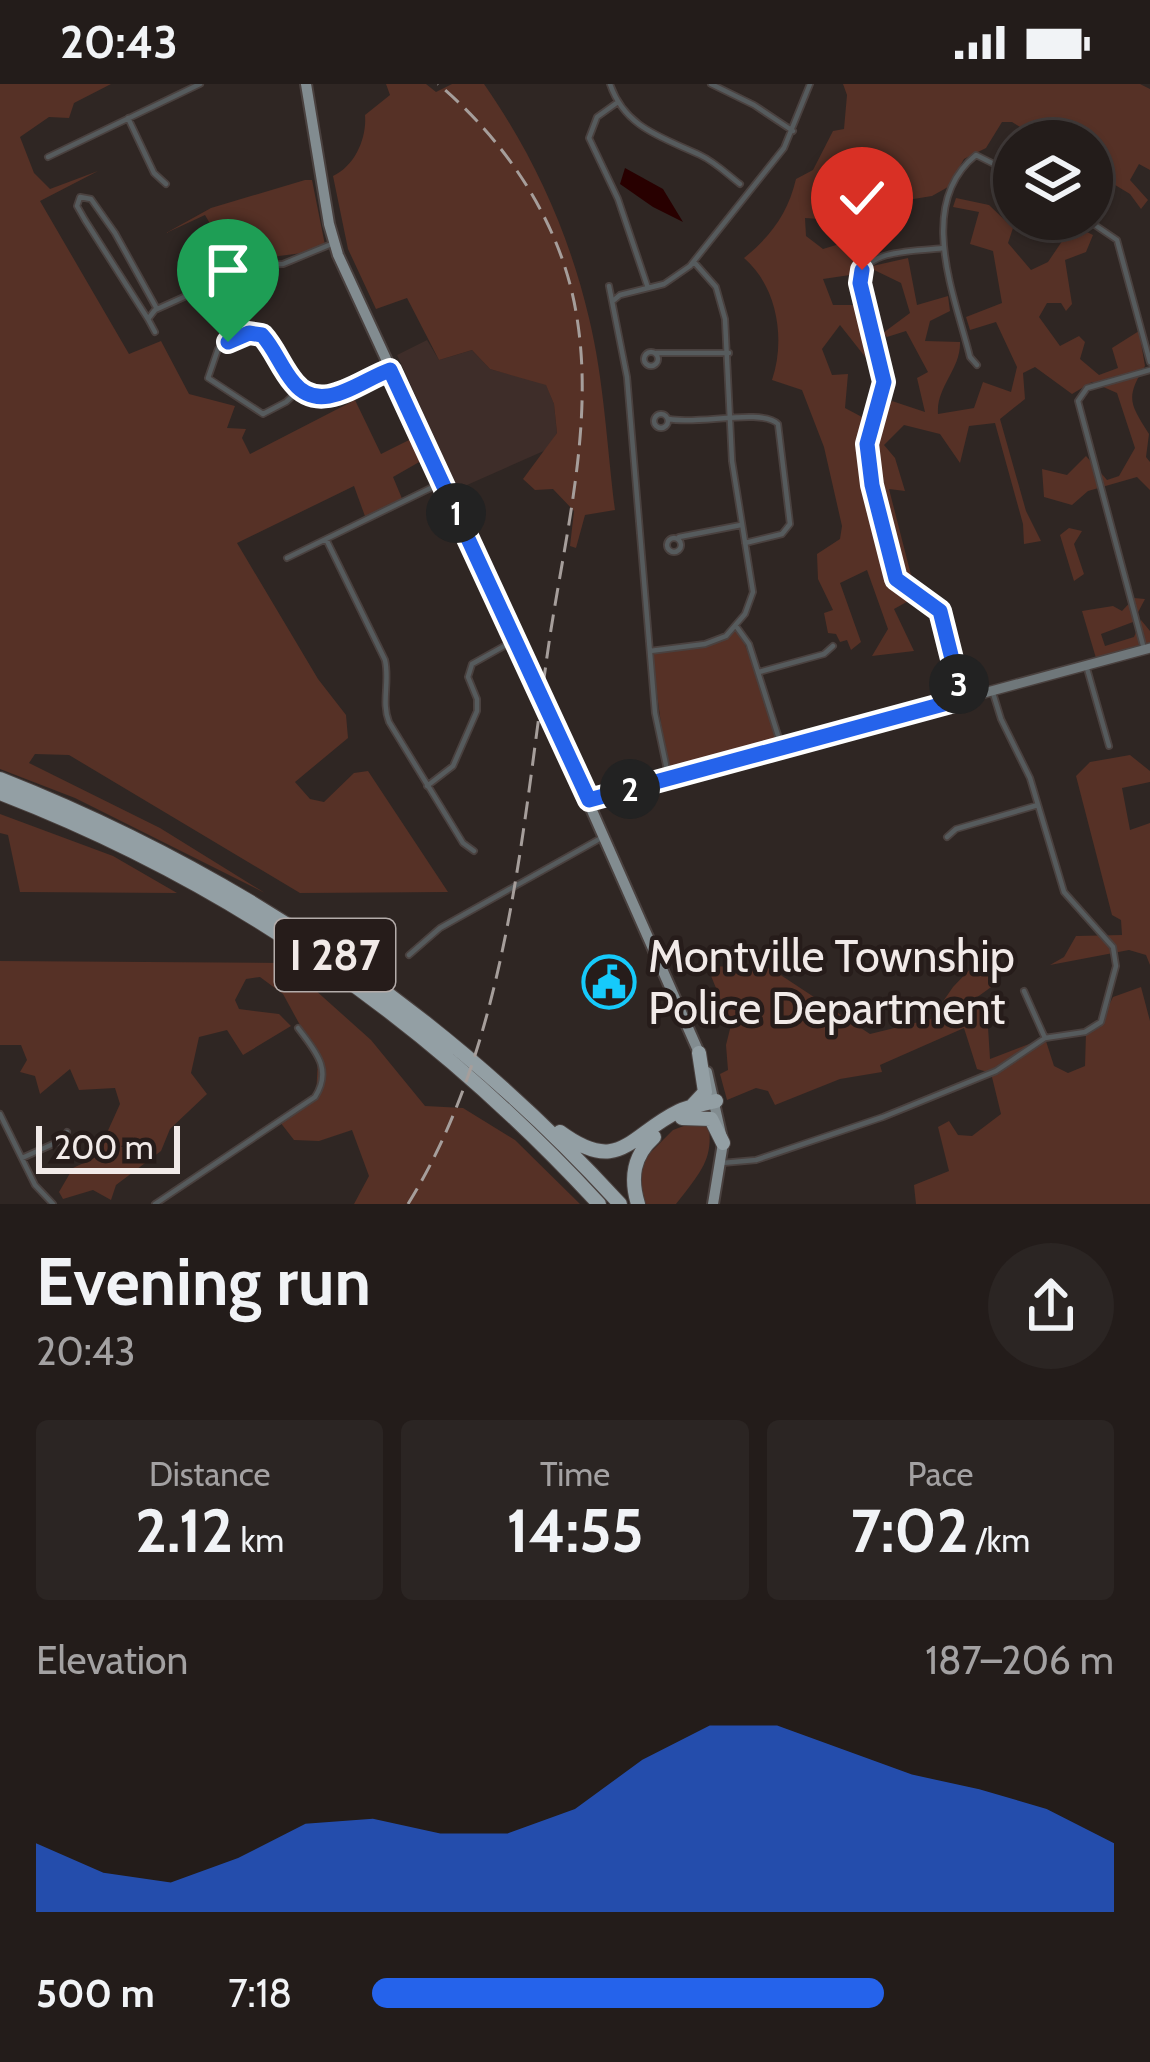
<!DOCTYPE html>
<html lang="en">
<head>
<meta charset="utf-8">
<style>
	:root { --surface:#231c1a; --page:#2b2523; --text:#f1f3f6; --muted:#a3a1a2; --line:#403a39; --accent:#2563eb }
	body { margin:0; font-family:Cabin,sans-serif; background:var(--page); color:var(--text); height:100vh; display:flex; flex-direction:column; font-size:45px; white-space:nowrap }
	* { box-sizing:border-box; margin:0 }
	p { font-size:39px; color:var(--muted) }
	.icon { flex:none; width:66px; height:66px; fill:none; stroke:currentColor; stroke-width:2; stroke-linecap:round; stroke-linejoin:round }
	.map { position:relative; height:1120px; overflow:hidden }
	.side { display:flex; flex-direction:column; background:var(--surface); flex:1 }
	.side>* { flex:none }
	.buttons { position:absolute; left:993px; top:36px; display:grid; gap:24px }
	.buttons a { display:grid; place-items:center; width:120px; height:120px; border-radius:50%; background:var(--surface); box-shadow:0 3px 9px #0004,0 0 0 3px var(--line); font-size:60px }
	.scale { position:absolute; left:36px; bottom:30px; width:144px; box-sizing:border-box; padding-left:12px; border:6px solid #f1eae8; border-top:0; font-size:33px; line-height:42px; white-space:nowrap; color:#f1eae8; -webkit-text-stroke:9px #261c1a; paint-order:stroke }
	.pin { position:absolute; display:grid; place-items:center; width:102px; height:102px; color:#fff; margin:-123px -51px; border-radius:50% 50% 50% 0; rotate:-45deg; box-shadow:0 0 12px #0007 }
	.pin .icon { rotate:45deg }
	.km { position:absolute; width:60px; height:60px; margin:-30px; border-radius:50%; background:#222; color:#fff; font-size:33px; line-height:60px; text-align:center }
	.round { display:grid; place-items:center; flex:none; width:126px; height:126px; border-radius:63px; background:var(--page) }
	.head { display:flex; align-items:center; justify-content:space-between; height:204px; padding:0 36px }
	h1 { font-size:66px; font-weight:800; line-height:90px }
	.figures { display:grid; grid-template-columns:repeat(3,1fr); gap:18px; height:204px; padding:12px 36px }
	.figures div { display:grid; align-content:center; border-radius:12px; background:var(--page); text-align:center }
	.figures b { font-size:60px; font-weight:800 }
	.figures small { font-size:33px; font-weight:400 }
	.figures p { font-size:33px }
	.chart { height:336px; padding:24px 36px }
	.chart p { display:flex; justify-content:space-between }
	.chart svg { width:100%; height:216px; margin-top:12px; fill:var(--accent); opacity:.7 }
	ul { padding:0 36px; list-style:none; font-size:39px }
	li { display:grid; grid-template-columns:192px 144px 1fr; align-items:center; height:90px }
	li i { height:30px; border-radius:15px; background:var(--accent) }
	.status { display:flex; justify-content:space-between; align-items:center; height:84px; padding:0 60px; background:var(--surface); direction:ltr }
	.status svg { height:33px; fill:currentColor }
	.map>svg:first-child { display:block }
	.built { fill:#3e2d29 }
	.green { fill:#563126; fill-rule:evenodd }
	.water { fill:#280000 }
	.lines { fill:none; stroke-linecap:round; stroke-linejoin:round }
	.minor-casing { stroke:#4a413f; stroke-width:8 }
	.secondary-casing { stroke:#4a413f; stroke-width:12 }
	.primary-casing { stroke:#4a413f; stroke-width:14 }
	.motorway-casing { stroke:#4a413f; stroke-width:16 }
	.minor { stroke:#565b5d; stroke-width:4.5 }
	.secondary { stroke:#6f777a; stroke-width:9 }
	.primary { stroke:#828c90; stroke-width:10 }
	.motorway { stroke:#939fa4; stroke-width:14 }
	.rail { stroke:#a69e9b; stroke-width:3; stroke-dasharray:18 9; stroke-linecap:butt }
	.route-casing { stroke:#fff; stroke-width:24 }
	.route { stroke:#2563eb; stroke-width:15 }
	.labels { text-anchor:middle; dominant-baseline:central; stroke-width:9; stroke-linejoin:round; paint-order:stroke }
	.shield { fill:#261c1a; stroke:#b4acaa; stroke-width:3 }
	.shield-label { font-size:42px; font-weight:bold; fill:#f1eae8 }
	.poi-label { font-size:45px; fill:#f1eae8; stroke:#261c1a; text-anchor:start }
</style>
</head>
<body>
<div class="status"><b>20:43</b><svg viewBox="0 0 49 12"><path d="M0 12V9h3v3zM5 12V6h3v6zM10 12V3h3v9zM15 12V0h3v12zM26 1h20v11H26zM47 4h2v5h-2z"/></svg></div>
<div class="map">
<svg width="1150" height="1120" viewBox="0 0 1150 1120">
	<rect width="100%" height="100%" fill="#2f2623"/>
	<!-- built -->
	<path class="built" d="M427,256L439,276L472,266L490,285L546,300L554,320L557,349L546,366L458,405L397,271Z"/>
	<!-- green -->
	<path class="green" d="M0,0H111L74,19L69,34L49,33L20,53L34,89L50,105L98,87L40,117L129,270L161,257L189,310L235,322L227,344L246,345L242,354L250,370L355,316L381,370L411,355L421,377L393,393L403,417L366,435L354,402L237,459L318,595L346,631L348,654L295,698L310,715L324,718L354,689L368,687L448,808L300,809L69,671L35,670L29,679L160,744L265,809L75,714L0,685Z
		M386,0H426L436,8L452,0H484C534,72 569,149 589,234C604,296 607,363 615,426L585,431L576,464L570,462L574,427L553,405L535,406L523,395L557,349L554,320L546,301L490,285L472,266L439,276L407,214L376,225L348,165L333,92C355,82 367,54 365,31L390,11Z
		M843,0H1140L1150,5V86L1139,80L1130,96L1148,116L1141,125L1130,110L1092,87V57H1043L1012,38H1002L986,64L964,75L948,103L932,112L901,117L900,141L884,118L863,144L873,164L850,191L823,195L833,221H859L870,279L840,241L822,265L832,291L848,290L845,324L877,341L892,317L925,328L917,294L928,288L906,247L887,253L883,249L910,229L901,199L868,183L908,174L917,221L948,212L950,227L930,237L925,257L960,258C961,285 936,303 938,330L974,324L983,298L1011,308L1017,283L996,238L970,246L966,233L1002,219L993,167L970,160L979,128L953,123L956,114L989,121L1013,144L1008,159L1031,186L1048,178L1073,141L1093,151L1086,168L1065,176L1072,220L1066,227L1061,219H1047L1039,233L1060,262L1079,252L1085,258L1080,275L1099,291L1118,284L1112,264L1139,247L1145,282C1125,314 1130,320 1149,350L1146,373L1150,378V406L1137,393L1088,407L1072,421L1044,413L1042,385L1067,391L1086,372L1107,396L1119,392L1135,364L1117,309L1092,298L1072,310L1035,283L1023,289L1025,315L1000,335L1026,427L1041,457L1024,460L1023,440L995,339L969,342L960,379L940,350L904,341L884,361L895,374L905,407L889,405L911,491L900,493L888,447L874,443L890,499L912,515L894,525L914,567L872,572L888,545L867,486L840,499L861,558L851,566L847,556L840,558L836,550L828,549L824,529L833,526L818,495L817,470L840,455L842,442L824,363L802,306L772,296C786,255 777,202 744,174C771,152 788,129 796,95L813,86L833,47L844,45L847,11ZM805,134L834,136L856,155L823,165L806,152Z
		M305,96H312L326,166L279,172L235,183L205,131L166,149L211,124Z
		M1069,444L1082,447L1074,460L1084,490L1074,497L1060,451Z
		M1134,514L1145,515L1133,538L1101,550L1105,562L1134,553L1141,536L1150,547V559L1096,574L1082,527L1113,522L1122,527Z
		M738,543L781,653L667,684L651,566L720,554Z
		M1130,671L1150,687V698L1122,704L1130,746L1150,739V881L1146,871L1129,866L1050,881L1064,873L1076,852L1122,851L1121,836L1112,831L1076,692L1090,678Z
		M0,730L113,772L177,809L20,808L8,751L0,749Z
		M0,877L285,879L371,956L425,1022L463,1024L515,1056L580,1120H354L369,1092L352,1046L319,1057L294,1056L280,1038L316,1013L318,974L283,910L260,893L246,895L235,916L239,925L279,930L291,942L243,971L227,946L199,953L191,989L207,1010L170,1045L161,1067L116,1101L111,1116L93,1106L63,1115L59,1108L73,1084L96,1073L120,1020L115,1004L79,1006L70,985L40,1010L35,992L20,988L27,976L21,961H0Z
		M976,879H990L985,888L994,901L969,919L999,935L988,943L990,975L1045,954L1054,982L1068,989L1085,982L1086,949L1097,945L1113,913L1141,903L1150,937V1120H916L914,1101L949,1087L938,1043L949,1037L958,1051L972,1052L1001,1030L991,989L977,985L964,944L880,981L882,988L840,995L775,1021L768,1007L756,1004L727,1016L720,990L728,986L726,961L731,941L707,882L770,884L870,950L931,935L953,903Z
		M704,1014C716,1070 710,1077 676,1120H645L638,1111L640,1079L673,1046L697,1037Z"/>
	<!-- water -->
	<path class="water" d="M625,84L663,105L683,138L653,123L620,100Z"/>
	<g class="lines">
		<!-- minor casing -->
		<g class="minor-casing">
			<path id="minor" d="M610,0C625,44 662,53 700,71C715,78 727,90 740,100
				M711,0L754,21L793,47
				M618,18L597,33L589,54L618,115L648,204
				M128,34L154,89L166,100
				M48,73L200,0
				M1086,135L1117,156L1150,278
				M943,164C916,168 861,164 860,199L884,298L869,350L867,376L896,495L940,527L962,615
				M609,202L627,293L655,629L669,695
				M614,216L620,211L664,200L690,182L784,64L810,0
				M148,235L85,136L77,122L80,113L91,115L115,149L157,225
				M155,248L148,235L155,226L255,181L283,180L334,159
				M255,249L266,255L300,305L286,318L263,330L208,294L218,265Z
				M644 275a7 7 0 1 1 14 0a7 7 0 1 1-14 0Z
				M656,269H729
				M977,281L970,273C955,212 915,120 976,71L1014,90
				M301,306C333,323 360,296 390,286
				M654 337a7 7 0 1 1 14 0a7 7 0 1 1-14 0Z
				M669,335C698,341 762,324 778,340L790,440L782,450L745,459
				M679,453L741,441
				M667 461a7 7 0 1 1 14 0a7 7 0 1 1-14 0Z
				M326,455L385,576C390,598 381,618 389,638L463,759L474,767
				M287,474L439,400
				M736,542L749,560L782,664
				M1144,565L1078,317L1087,304L1150,286
				M650,567L705,560L726,552L745,530L753,508L732,377L725,235L716,203L694,178
				M1086,581L1109,662
				M759,588L824,570L833,562
				M427,702L453,682L477,627V615L468,593L472,580L515,556
				M947,753L956,745L1038,721
				M409,871L440,844L603,753
				M1024,907L1045,954
				M0,1030L35,1101L53,1120
				M22,1074L62,1056L67,1048
				M722,1079L756,1076L883,1033L996,987L1045,954L1085,948L1101,938L1116,882L1113,863L1064,808L1030,694L1001,635L993,609
				M155,1120L315,1013C333,985 315,967 298,944"/>
		</g>
		<!-- secondary casing -->
		<g class="secondary-casing">
			<path id="secondary" d="M589,716L1150,564"/>
		</g>
		<!-- primary casing -->
		<g class="primary-casing">
			<path id="primary" d="M306,0L329,140L338,171L533,593L700,971
				M707,988L723,1059L713,1120"/>
		</g>
		<!-- motorway casing -->
		<g class="motorway-casing">
			<path id="motorway" d="M0,695C238,789 447,931 620,1120
				M0,709C231,798 431,938 599,1120
				M691,1023L705,1008L699,969
				M682,1034L711,1035L723,1059
				M560,1048C620,1092 629,1051 679,1027C690,1022 704,1020 716,1017
				M638,1120C630,1094 633,1072 654,1053"/>
		</g>
		<!-- minor -->
		<use href="#minor" class="minor"/>
		<!-- secondary -->
		<use href="#secondary" class="secondary"/>
		<!-- primary -->
		<use href="#primary" class="primary"/>
		<!-- motorway -->
		<use href="#motorway" class="motorway"/>
		<!-- rail -->
		<path class="rail" d="M408,1120C510,956 522,740 550,552C566,447 595,335 576,228C561,139 506,57 438,0"/>
	</g>
	<g class="lines">
		<!-- route casing -->
		<g class="route-casing">
			<path id="route" d="M228,258L249,249L262,251C275,265 281,284 294,299C321,332 361,296 390,286L589,716L962,615L940,527L896,495L872,401L867,360L884,298L860,199L862,186"/>
		</g>
		<!-- route -->
		<use href="#route" class="route"/>
	</g>
	<!-- icons -->
	<defs>
		<g id="civic-ring" transform="scale(2.7)"><circle r="9.5" fill="#261c1a" stroke="#16cafb" stroke-width="1.5"/><path d="M-.6-6.5H3V-4.5H.6V-3L4-1V1h2V6H-6V1h2V-1L-.6-3ZM-1.2 2.5V6h2.4V2.5Z" fill="#16cafb"/></g>
	</defs>
	<g fill-rule="evenodd">
		<use href="#civic-ring" x="609" y="898"/>
	</g>
	<g class="labels">
		<!-- shield labels -->
		<rect class="shield" x="275" y="835" width="120" height="72" rx="9"/>
		<g class="shield-label">
			<text x="335" y="871">I 287</text>
		</g>
		<!-- poi labels -->
		<g class="poi-label">
			<text x="648" y="872">Montville Township<tspan x="648" dy="52">Police Department</tspan></text>
		</g>
	</g>
</svg>
<div class="buttons">
<a><svg class="icon" aria-label="layers" viewBox="0 0 24 24"><path d="M12 4l9 5-9 5-9-5zM3 14l9 5 9-5"/></svg></a>
</div>
<div class="scale">200 m</div>
<div class="pin" style="left:228px;top:258px;background:#1e9e55"><svg class="icon" aria-label="arrive" viewBox="0 0 24 24"><path d="M6 21V4h12l-3 4 3 4H6"/></svg></div>
<div class="pin" style="left:862px;top:186px;background:#d93025"><svg class="icon" aria-label="check" viewBox="0 0 24 24"><path d="M5 12l5 5 9-10"/></svg></div>
<b class="km" style="left:456px;top:429px">1</b>
<b class="km" style="left:630px;top:705px">2</b>
<b class="km" style="left:959px;top:600px">3</b>
</div>
<section class="side">
<div class="head"><div><h1>Evening run</h1><p>20:43</p></div><a class="round"><svg class="icon" aria-label="share" viewBox="0 0 24 24"><path d="M12 15V3M7 8l5-5 5 5M5 13v7h14v-7"/></svg></a></div>
<div class="figures">
<div><p>Distance</p><b>2.12<small> km</small></b></div>
<div><p>Time</p><b>14:55</b></div>
<div><p>Pace</p><b>7:02<small> /km</small></b></div>
</div>
<div class="chart"><p><span>Elevation</span>187–206 m</p>
<svg viewBox="0 0 160 44" preserveAspectRatio="none"><path d="M0 44V30L10 36L20 38L30 33L40 26L50 25L60 28L70 28L80 23L90 13L100 6L110 6L120 11L130 16L140 19L150 23L160 30V44z"/></svg>
</div>
<ul>
<li><b>500 m</b>7:18<i style="width:69%"></i></li>
</ul>
</section>
</body>
</html>
